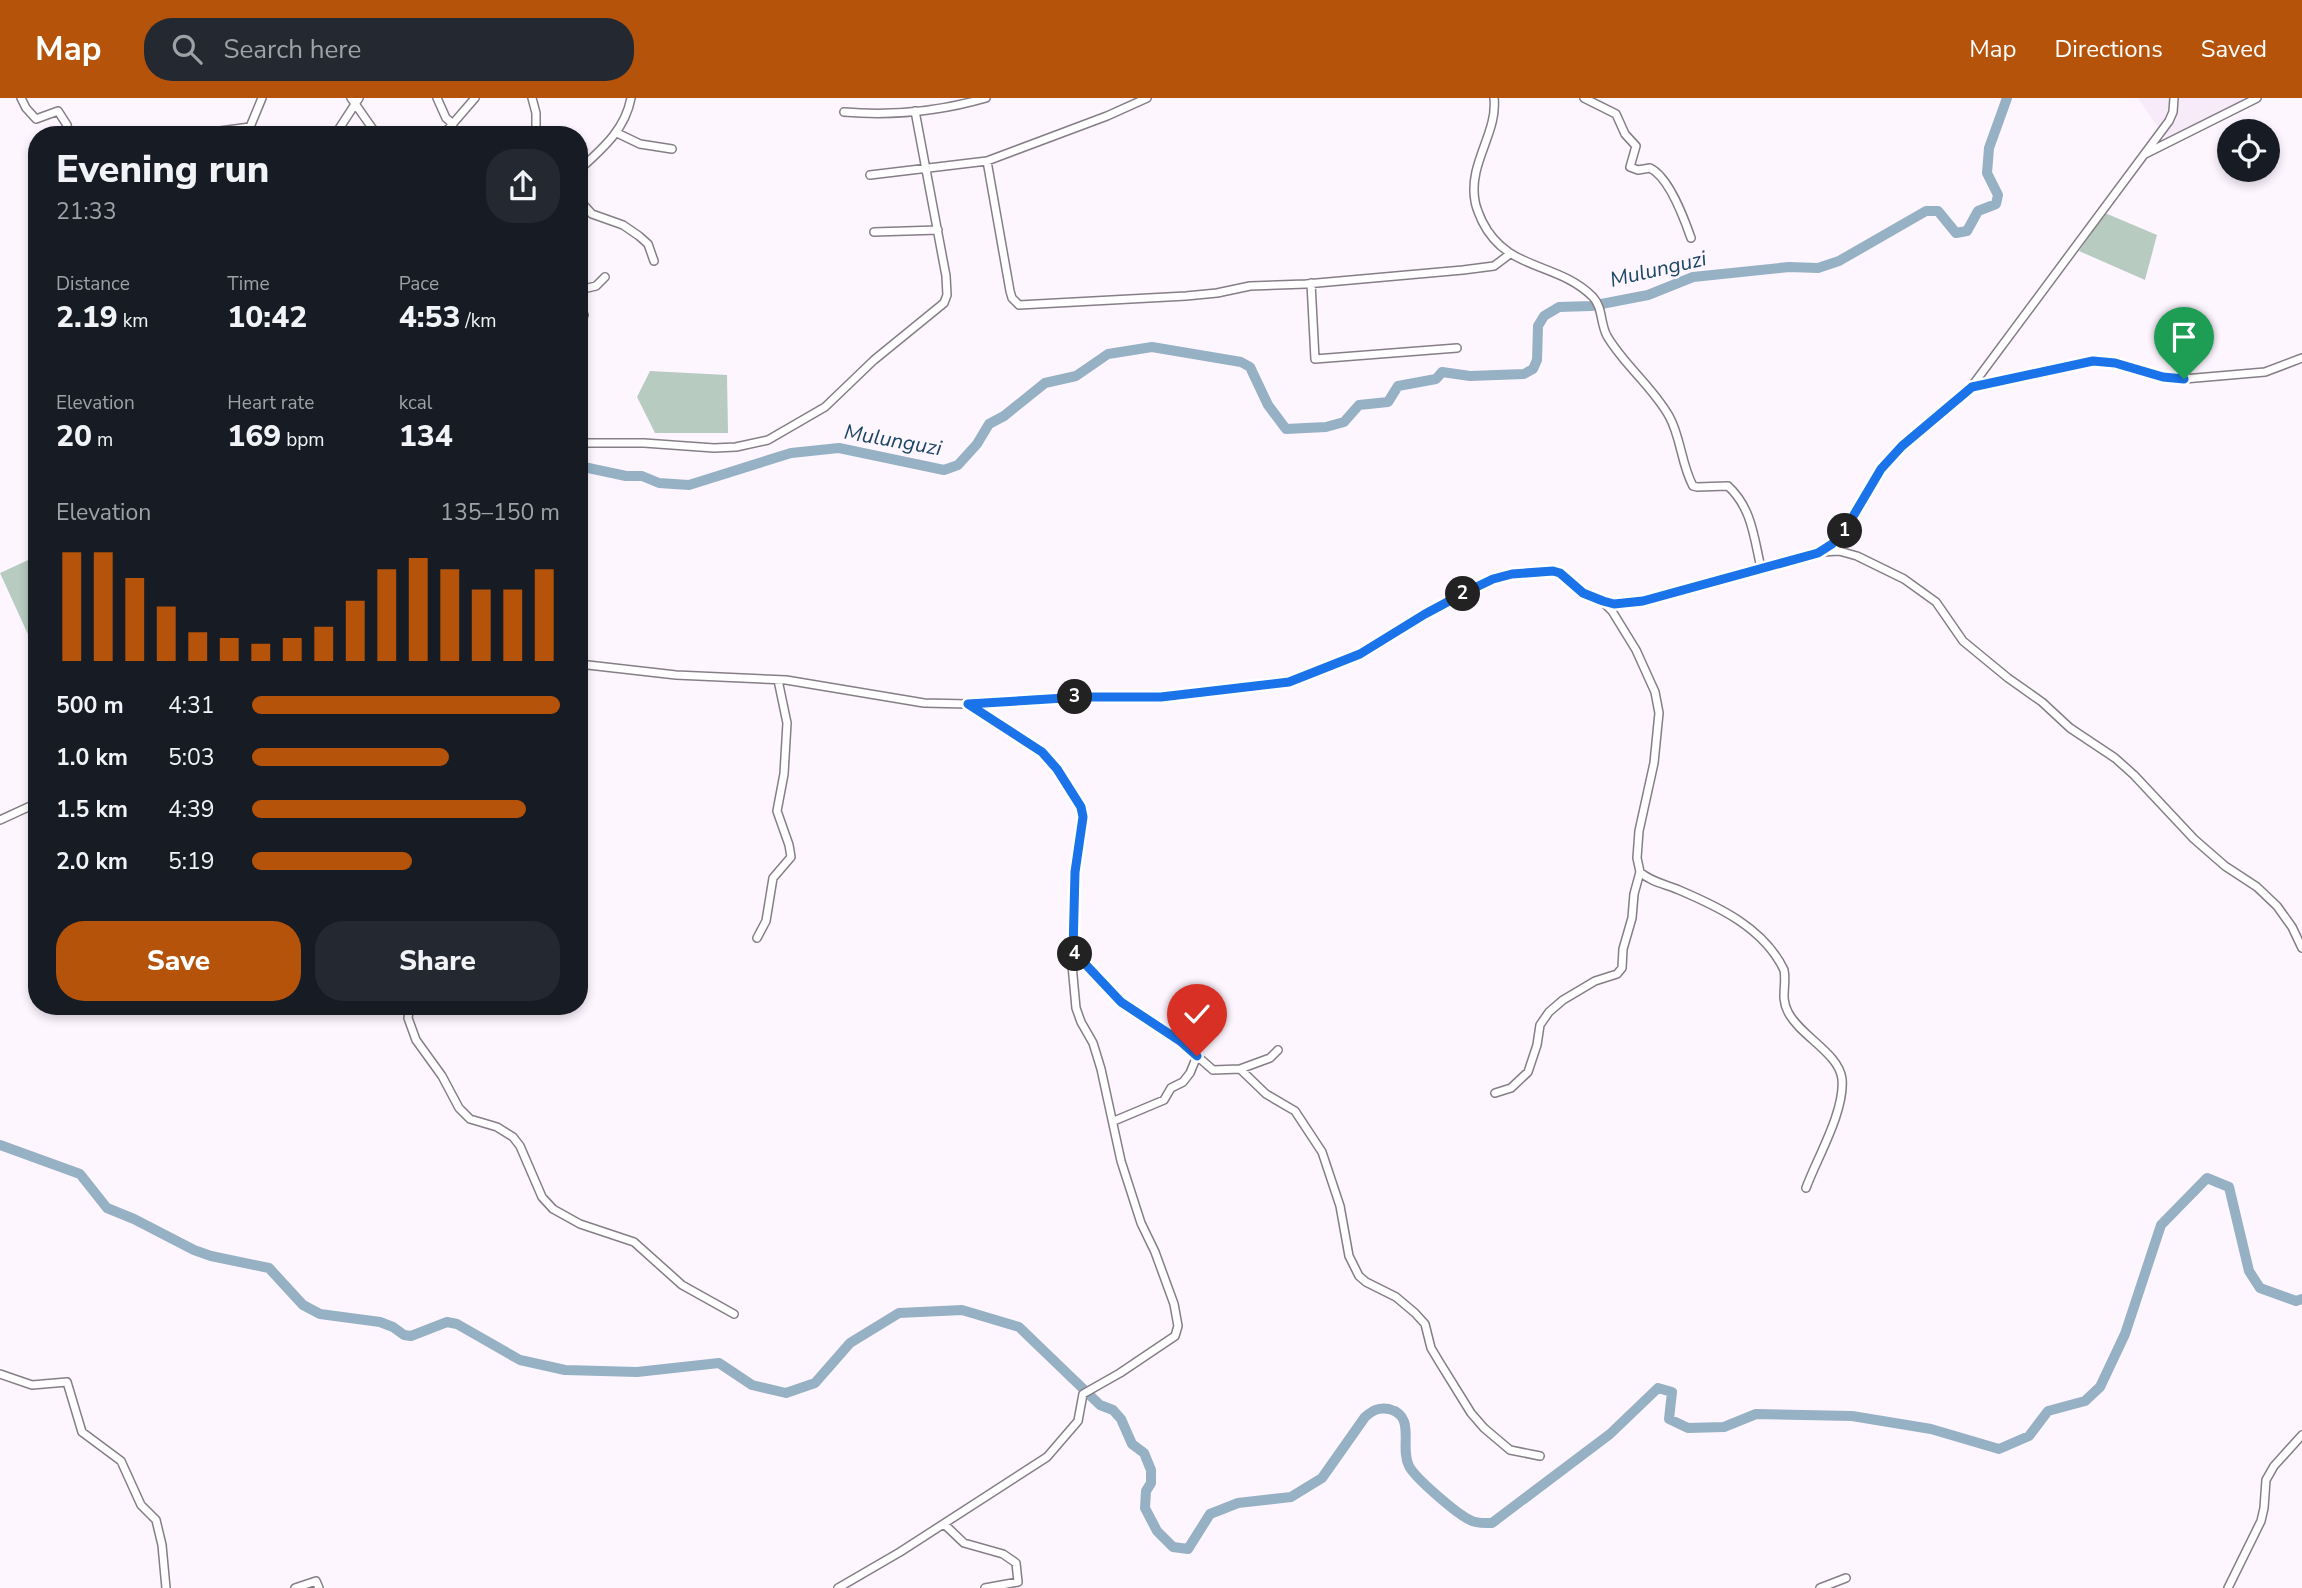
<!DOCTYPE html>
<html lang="en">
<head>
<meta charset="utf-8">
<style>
	:root { --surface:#171b24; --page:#242831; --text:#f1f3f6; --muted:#9ea1a6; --accent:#b45309 }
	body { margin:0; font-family:"Nunito Sans",sans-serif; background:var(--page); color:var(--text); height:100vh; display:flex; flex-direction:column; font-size:26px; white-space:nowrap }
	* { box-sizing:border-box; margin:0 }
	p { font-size:23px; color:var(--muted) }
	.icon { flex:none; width:38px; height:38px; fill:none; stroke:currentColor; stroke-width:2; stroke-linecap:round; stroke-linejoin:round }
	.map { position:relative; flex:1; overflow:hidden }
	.side { position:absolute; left:28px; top:28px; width:560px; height:889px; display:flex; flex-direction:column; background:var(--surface); border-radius:28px; box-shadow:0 4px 10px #0003 }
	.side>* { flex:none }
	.controls { position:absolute; left:2217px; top:21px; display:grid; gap:14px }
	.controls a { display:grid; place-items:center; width:63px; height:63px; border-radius:50%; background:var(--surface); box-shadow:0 4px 10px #0003; font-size:35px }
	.pin { position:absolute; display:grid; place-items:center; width:60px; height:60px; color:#fff; margin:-72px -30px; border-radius:50% 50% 50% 0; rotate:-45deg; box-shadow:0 0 7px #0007 }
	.pin .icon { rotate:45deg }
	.km { position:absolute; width:35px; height:35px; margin:-18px; border-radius:50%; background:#222; color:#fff; font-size:19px; line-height:35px; text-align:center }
	.round { display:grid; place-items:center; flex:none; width:74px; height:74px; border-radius:28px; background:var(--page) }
	.overview { display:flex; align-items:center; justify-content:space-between; height:119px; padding:0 28px }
	h1 { font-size:38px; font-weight:800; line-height:52px }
	.metrics { display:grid; grid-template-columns:repeat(3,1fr); gap:10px; height:119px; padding:7px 28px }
	.metrics div { display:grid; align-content:center }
	.metrics b { font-size:30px; font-weight:800 }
	.metrics small { font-size:19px; font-weight:400 }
	.metrics p { font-size:19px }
	.chart { height:196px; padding:14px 28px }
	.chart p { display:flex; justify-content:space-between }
	.chart svg { width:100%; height:126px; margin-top:7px; stroke:var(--accent); stroke-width:6 }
	.action { display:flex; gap:14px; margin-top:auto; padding:14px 28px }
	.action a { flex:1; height:80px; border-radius:28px; background:var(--accent); color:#fff; font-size:28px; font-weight:800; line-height:80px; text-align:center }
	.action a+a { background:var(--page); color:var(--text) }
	ul { padding:0 28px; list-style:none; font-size:23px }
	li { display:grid; grid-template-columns:112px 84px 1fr; align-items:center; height:52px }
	li i { height:18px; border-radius:9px; background:var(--accent) }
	header { display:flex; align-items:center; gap:42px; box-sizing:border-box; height:98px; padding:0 35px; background:var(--accent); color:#fff }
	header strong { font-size:33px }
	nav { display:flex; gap:38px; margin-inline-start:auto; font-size:24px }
	.search { width:490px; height:63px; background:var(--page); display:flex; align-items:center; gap:18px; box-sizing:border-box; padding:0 24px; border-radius:28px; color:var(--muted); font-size:26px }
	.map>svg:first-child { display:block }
	.built { fill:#f7eaf9 }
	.green { fill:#b7cbc0 }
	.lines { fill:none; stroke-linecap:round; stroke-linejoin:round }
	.river { stroke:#96b0c4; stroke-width:10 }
	.minor-casing { stroke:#857e86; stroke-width:10 }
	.minor { stroke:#fff; stroke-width:7 }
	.route-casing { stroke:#fff; stroke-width:14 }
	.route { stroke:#1a73e8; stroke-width:9 }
	.labels { text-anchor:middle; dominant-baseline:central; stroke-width:5; stroke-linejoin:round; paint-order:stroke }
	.water-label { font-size:21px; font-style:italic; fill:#1c4766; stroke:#fef6ff }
</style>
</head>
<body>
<header>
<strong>Map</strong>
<div class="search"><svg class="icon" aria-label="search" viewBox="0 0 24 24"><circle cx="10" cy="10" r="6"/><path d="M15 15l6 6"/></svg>Search here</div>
<nav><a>Map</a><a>Directions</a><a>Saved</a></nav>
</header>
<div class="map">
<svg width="2302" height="1490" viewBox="0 0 2302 1490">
	<rect width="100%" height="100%" fill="#fef6ff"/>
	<!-- built -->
	<path class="built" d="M2138,0H2242L2245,4L2167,43Z"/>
	<!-- green -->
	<path class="green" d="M2105,115L2157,137L2145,182L2079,153Z
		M650,273L727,277L728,335H655L637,299Z
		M37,458V556L0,475Z"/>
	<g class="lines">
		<!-- river -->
		<path class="river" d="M579,368L626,378H642L659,385L689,387L791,355L839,350L944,372L958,367L977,346L989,326L1004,318L1045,285L1076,278L1108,256L1152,249L1241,264L1250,269L1268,307L1286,331L1326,329L1344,324L1359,307L1388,304L1398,288L1436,281L1442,274L1470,278L1524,276L1533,271L1537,262L1538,228L1544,218L1559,209L1591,208L1648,197L1693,179L1789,169L1818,170L1839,163L1926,113H1938L1956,135L1967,133L1978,113L1996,106L1998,97L1987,75L1989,50L2007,0
			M0,1047L80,1076L107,1110L134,1121L194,1152L211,1158L269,1170L303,1207L320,1216L380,1224L393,1229L404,1237L411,1238L447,1224L457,1226L520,1262L565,1272L637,1274L719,1265L752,1287L786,1295L815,1285L850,1245L899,1215L962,1212L1019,1229L1100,1307L1113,1312L1121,1321L1132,1346L1144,1355L1151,1372V1385L1146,1393L1145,1410L1157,1433L1173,1449L1188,1451L1210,1416L1238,1405L1291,1399L1322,1380L1365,1319C1373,1312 1379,1309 1389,1311C1417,1318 1399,1349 1409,1368C1415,1380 1457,1416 1470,1422C1477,1426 1484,1425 1492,1425L1610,1336L1658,1290L1672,1294L1669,1321L1688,1330L1724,1329L1756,1316L1852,1318L1931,1331L1999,1351L2029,1338L2048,1313L2085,1303L2100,1289L2125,1236L2161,1127L2207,1080L2229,1089L2249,1173L2260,1190L2296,1203L2302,1201"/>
		<!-- minor casing -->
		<g class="minor-casing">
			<path id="minor" d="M21,0L26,10L36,21L58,13L67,27L69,37
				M351,0L377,37
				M437,0L446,20L453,26
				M532,0L536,15V37
				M1494,0C1498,35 1468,65 1475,103C1476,110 1479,116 1482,123C1507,174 1557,163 1593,199C1603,210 1600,225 1607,238C1624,267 1652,288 1669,318C1681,339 1681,366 1693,388L1697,389L1728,388C1752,410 1754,440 1761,470
				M1584,0L1616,16L1625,36L1636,48L1630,69L1638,72L1650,70C1669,79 1684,120 1691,140
				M844,14C891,18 941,13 986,0
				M617,35L640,46L672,51
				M190,37L250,29L262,0
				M335,37L359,0
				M443,37L475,0
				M2145,56L2257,0
				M987,63L1010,193L1012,200L1019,207L1186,198L1217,195L1250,188L1306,186L1463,172L1494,168L1510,156
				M579,72C602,51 625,32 631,0
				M870,77L987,63L1107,18L1147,0
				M579,102L592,116L623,127L639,138L648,146L654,163
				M874,134L938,132
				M1311,185L1315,261L1457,250
				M579,192L596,188L605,179
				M579,206L584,217L579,230
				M1972,288L2169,23L2173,14L2174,0
				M579,345H644L714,350L736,349L768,342L825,309L874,262L944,205L947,197L946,178L915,13
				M1822,454L1839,453L1857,458L1904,481L1936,504L1963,543L2008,580L2042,604L2070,630L2115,660L2134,677L2194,741L2225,768L2257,789L2277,808L2292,829L2302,850
				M579,566L676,577L786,582L924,605L968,606L1081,599H1161L1282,586L1295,582L1360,556L1425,516L1493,481L1512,476L1553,473C1564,477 1571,485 1580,492C1597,507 1622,507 1643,503L1818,455L1842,437L1881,371L1902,348L1972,289L2093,263L2115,265L2163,279L2184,281L2265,274L2302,260
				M0,722L37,705
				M1640,774C1651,784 1665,786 1679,792C1719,809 1764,830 1784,872C1787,887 1780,899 1788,914C1800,938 1839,955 1842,981C1845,1013 1817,1060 1806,1090
				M757,840L766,823L773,780L791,759L789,747L777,713L784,676L787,625L778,582
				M1073,853L1121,904L1180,943L1213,972L1240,971L1266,996L1295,1013L1322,1054L1340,1108L1349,1158L1359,1178L1366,1184L1396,1199L1415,1215L1425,1226L1431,1250L1440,1265L1471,1315L1484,1330L1510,1352L1540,1358
				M410,908L408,920L416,942L442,978L459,1010L470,1021L497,1029L513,1039L520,1048L542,1099L553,1111L580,1126L634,1144L682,1187L734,1216
				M1240,971L1270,960L1278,952
				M1495,995L1511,990L1528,974L1537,947L1540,927L1549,914L1563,902L1595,883L1617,876L1622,870L1623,851L1632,820L1634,796L1640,774L1637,760L1639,733L1654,665L1659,615L1655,594L1636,552L1612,513L1603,504
				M1114,1023L1164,1002L1171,990L1183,984L1190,975L1197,958
				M0,1276L32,1287L67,1284L82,1334L121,1363L141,1407L156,1422L162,1447L166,1490
				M944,1426L964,1445L1003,1456L1016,1465L1018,1484L985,1490
				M295,1490L316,1483L319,1490
				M838,1490L900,1454L1047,1359L1078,1323L1083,1296L1120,1275L1175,1238L1178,1228L1174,1206L1155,1154L1141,1125L1121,1063L1101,971L1093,945L1081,924L1076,910L1072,867L1075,774L1083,719L1081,709L1057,671L1042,654L968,606
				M1820,1490L1846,1480
				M2228,1490L2261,1423L2264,1410L2266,1382L2274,1368L2302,1337"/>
		</g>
		<!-- minor -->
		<use href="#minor" class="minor"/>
	</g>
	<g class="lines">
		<!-- route casing -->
		<g class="route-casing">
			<path id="route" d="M1197,958L1180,943L1121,904L1073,853L1075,774L1083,719L1081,709L1057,671L1042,654L968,606L1081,599H1161L1289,584L1360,556L1425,516L1468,493L1493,481L1512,476L1553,473L1560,475L1583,495L1603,503L1614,506L1643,503L1818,455L1832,446L1842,437L1881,371L1902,348L1972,289L2093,263L2115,265L2163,279L2184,281"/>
		</g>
		<!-- route -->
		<use href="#route" class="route"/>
	</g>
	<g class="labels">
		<!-- water labels -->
		<g class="water-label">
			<text transform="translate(1658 171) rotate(-13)">Mulunguzi</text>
			<text transform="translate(893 342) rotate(10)">Mulunguzi</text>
		</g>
	</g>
</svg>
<div class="controls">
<a><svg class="icon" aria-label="locate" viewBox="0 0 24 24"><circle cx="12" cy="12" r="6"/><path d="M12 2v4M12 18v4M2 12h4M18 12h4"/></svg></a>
</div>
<div class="pin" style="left:2184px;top:281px;background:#1e9e55"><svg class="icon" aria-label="arrive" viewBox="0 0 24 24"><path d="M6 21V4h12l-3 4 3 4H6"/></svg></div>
<div class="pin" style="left:1197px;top:958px;background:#d93025"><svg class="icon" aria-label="check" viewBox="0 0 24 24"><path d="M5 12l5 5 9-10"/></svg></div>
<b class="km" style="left:1845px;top:433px">1</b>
<b class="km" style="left:1463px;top:496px">2</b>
<b class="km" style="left:1075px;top:599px">3</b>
<b class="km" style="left:1075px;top:856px">4</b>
<section class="side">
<div class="overview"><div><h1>Evening run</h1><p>21:33</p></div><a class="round"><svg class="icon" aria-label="share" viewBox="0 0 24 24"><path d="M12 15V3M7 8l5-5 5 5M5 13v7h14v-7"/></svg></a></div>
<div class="metrics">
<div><p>Distance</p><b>2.19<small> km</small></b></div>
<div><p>Time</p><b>10:42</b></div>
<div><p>Pace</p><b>4:53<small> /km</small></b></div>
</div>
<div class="metrics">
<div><p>Elevation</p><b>20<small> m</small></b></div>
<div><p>Heart rate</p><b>169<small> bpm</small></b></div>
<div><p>kcal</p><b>134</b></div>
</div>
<div class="chart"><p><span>Elevation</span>135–150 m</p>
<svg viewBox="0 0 160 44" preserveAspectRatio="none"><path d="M5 44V6M15 44V6M25 44V15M35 44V25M45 44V34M55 44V36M65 44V38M75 44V36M85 44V32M95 44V23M105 44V12M115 44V8M125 44V12M135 44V19M145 44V19M155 44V12"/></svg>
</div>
<ul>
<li><b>500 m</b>4:31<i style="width:100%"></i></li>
<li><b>1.0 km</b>5:03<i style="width:64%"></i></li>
<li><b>1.5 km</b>4:39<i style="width:89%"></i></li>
<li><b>2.0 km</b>5:19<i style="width:52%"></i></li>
</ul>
<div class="action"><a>Save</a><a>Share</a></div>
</section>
</div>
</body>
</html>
